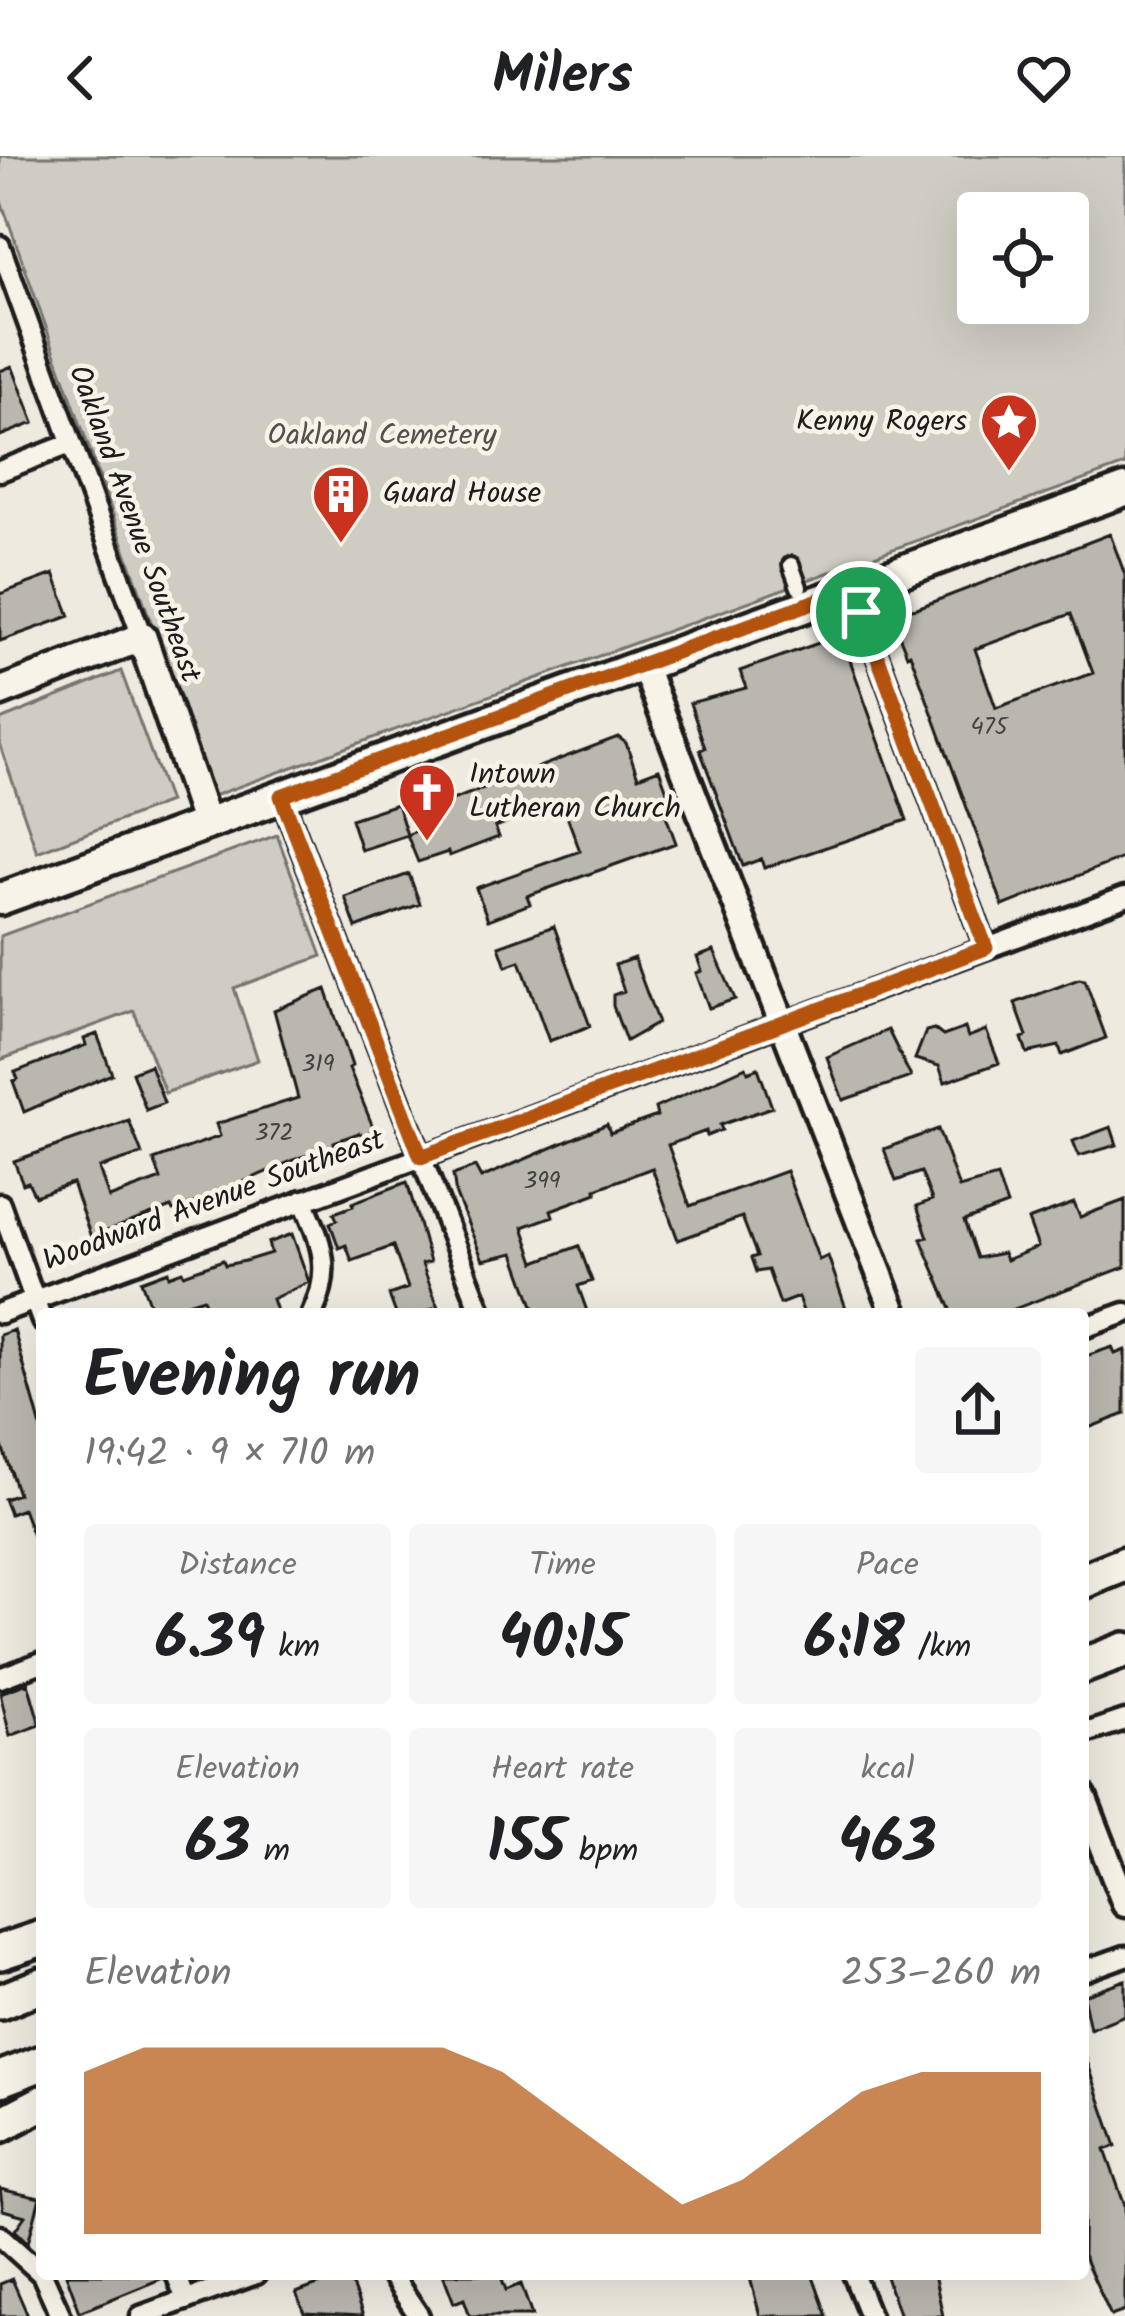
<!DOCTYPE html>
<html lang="en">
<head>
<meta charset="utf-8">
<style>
	:root { --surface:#fff; --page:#f6f6f6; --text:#202124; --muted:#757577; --accent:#b45309 }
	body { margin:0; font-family:Kalam,sans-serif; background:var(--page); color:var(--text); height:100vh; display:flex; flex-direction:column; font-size:45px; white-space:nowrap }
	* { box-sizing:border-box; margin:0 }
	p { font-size:39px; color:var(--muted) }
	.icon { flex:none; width:66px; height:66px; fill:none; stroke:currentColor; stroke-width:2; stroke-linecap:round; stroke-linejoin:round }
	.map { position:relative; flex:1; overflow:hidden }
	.panel { position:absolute; left:36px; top:1152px; width:1053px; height:972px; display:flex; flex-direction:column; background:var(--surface); border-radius:12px; box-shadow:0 12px 48px #0002 }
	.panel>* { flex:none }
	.fabs { position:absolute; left:957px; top:36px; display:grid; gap:24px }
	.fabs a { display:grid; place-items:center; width:132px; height:132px; border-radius:12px; background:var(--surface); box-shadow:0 12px 48px #0002; font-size:60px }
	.pin { position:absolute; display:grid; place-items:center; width:102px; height:102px; color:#fff; margin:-51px; border:6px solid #fff; border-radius:50%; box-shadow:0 3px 12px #0007 }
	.round { display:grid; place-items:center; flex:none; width:126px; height:126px; border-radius:12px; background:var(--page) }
	.summary { display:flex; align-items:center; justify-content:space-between; height:204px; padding:0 48px }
	h1 { font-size:66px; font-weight:700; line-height:90px }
	.metrics { display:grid; grid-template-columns:repeat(3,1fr); gap:18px; height:204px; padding:12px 48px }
	.metrics div { display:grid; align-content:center; border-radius:12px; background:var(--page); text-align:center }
	.metrics b { font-size:60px; font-weight:700 }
	.metrics small { font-size:33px; font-weight:400 }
	.metrics p { font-size:33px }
	.chart { height:336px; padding:24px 48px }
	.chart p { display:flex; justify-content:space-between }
	.chart svg { width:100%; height:216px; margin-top:12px; fill:var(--accent); opacity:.7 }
	header { display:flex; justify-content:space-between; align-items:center; height:156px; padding:0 48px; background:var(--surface); font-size:54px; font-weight:700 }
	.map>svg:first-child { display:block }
	.green { fill:#cfccc3; stroke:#767470; stroke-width:3; fill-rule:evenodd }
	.building { fill:#bab7af; stroke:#1c1c1c; stroke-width:3; fill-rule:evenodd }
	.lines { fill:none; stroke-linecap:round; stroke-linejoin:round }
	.pedestrian-casing { stroke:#1c1c1c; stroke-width:22 }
	.minor-casing { stroke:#1c1c1c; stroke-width:27 }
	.tertiary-casing { stroke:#1c1c1c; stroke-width:33 }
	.secondary-casing { stroke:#1c1c1c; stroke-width:36 }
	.primary-casing { stroke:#1c1c1c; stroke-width:39 }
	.motorway-casing { stroke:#1c1c1c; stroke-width:42 }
	.pedestrian { stroke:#f7f3e8; stroke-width:14 }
	.minor { stroke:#f7f3e8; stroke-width:18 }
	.tertiary { stroke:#f7f3e8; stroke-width:24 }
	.secondary { stroke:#f7f3e8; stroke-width:27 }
	.primary { stroke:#f7f3e8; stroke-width:30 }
	.motorway { stroke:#f7f3e8; stroke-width:33 }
	.route-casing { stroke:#fff; stroke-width:24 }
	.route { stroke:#b45309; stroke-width:15 }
	.labels { text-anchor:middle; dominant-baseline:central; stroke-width:9; stroke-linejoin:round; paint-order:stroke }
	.number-label { font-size:24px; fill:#444341 }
	.poi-label { font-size:30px; fill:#1c1c1c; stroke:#f7f3e8; text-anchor:start }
	.park-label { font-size:30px; fill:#52514e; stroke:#f7f3e8 }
	.street-label { font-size:30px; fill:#1c1c1c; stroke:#f7f3e8 }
</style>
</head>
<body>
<header><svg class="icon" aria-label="back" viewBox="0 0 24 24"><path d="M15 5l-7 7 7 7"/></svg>Milers<svg class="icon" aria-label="heart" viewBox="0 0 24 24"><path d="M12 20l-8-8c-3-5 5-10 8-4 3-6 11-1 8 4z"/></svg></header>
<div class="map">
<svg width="1125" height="2160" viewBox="0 0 1125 2160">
	<rect width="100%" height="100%" fill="#eeeae0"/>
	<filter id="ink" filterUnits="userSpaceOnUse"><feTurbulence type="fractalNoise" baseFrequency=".00833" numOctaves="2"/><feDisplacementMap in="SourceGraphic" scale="24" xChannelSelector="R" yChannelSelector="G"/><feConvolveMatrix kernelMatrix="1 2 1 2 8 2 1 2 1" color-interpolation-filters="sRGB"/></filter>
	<g filter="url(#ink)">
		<!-- green -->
		<path class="green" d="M0,0H1125V309L213,640L0,42ZM978,57H1068V147H978Z
			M121,515L169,646L37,696L0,589V564Z
			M277,679L322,800L234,832L258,904L165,937L134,855L0,904V780Z"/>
		<!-- building -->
		<path class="building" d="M12,210L34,267L0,280V215Z
			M1110,378L1125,419V701L1003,750L910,497L907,499L890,457L917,452ZM1071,458L1093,517L996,552L975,493Z
			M54,418L70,460L0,485V438Z
			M841,479L907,664L764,712L761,703L743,710L700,594L705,592L690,547L746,532L740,515Z
			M618,581L626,587L638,621L659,613L668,638L660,643L676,687L527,740L530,748L488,764L476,732L580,695L562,647L495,671L499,681L449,700L448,696L418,706L407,679L361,694L351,663L397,648L407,679L437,666L431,652Z
			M409,718L420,748L356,772L345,741Z
			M554,770L590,870L549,885L520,805L506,810L499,790Z
			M714,795L735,843L709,852L696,817L702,815L697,801Z
			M634,802L658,867L626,885L613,850V839L624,835L615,809Z
			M1079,823L1085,824L1106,882L1062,899L1059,890L1027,897L1022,882L1027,880L1015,847Z
			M326,833L352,910L349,912L373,971L367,981L359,977L334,986L336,993L301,1001L190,1049L173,1055L171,1051L91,1081L72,1027L35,1040L28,1026L23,1028L14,1005L129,965L142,998L99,1012L109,1042L161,1023L154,1004L220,980L216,968L298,942L274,854Z
			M965,872L968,881L986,874L999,907L945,926L939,910L915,903L926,875L934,873L943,880Z
			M888,874L911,921L843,944L827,901Z
			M97,878L112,918L24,956L13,925L18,923L15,916L86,889L84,883Z
			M150,909L164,947L146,954L132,916Z
			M746,911L748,916L758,912L772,951L720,969L722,974L707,980L706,975L668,989L690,1050L786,1015L819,1104L828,1100L848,1158H804L798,1141L780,1148L768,1114L756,1116L751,1102L757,1100L742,1061L678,1084L652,1012L596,1033L597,1037L551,1054L553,1060L523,1071L535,1106L579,1090L592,1125L578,1130L588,1158H536L514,1097L483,1104L456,1039L453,1019L475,1011L481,1022L607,968L610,977L657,960L655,952Z
			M1111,971L1117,989L1079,1000L1073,985Z
			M938,973L959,1032L997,1021L1007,1049L964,1065L977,1102L1003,1097L1006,1104L1038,1091L1028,1064L1074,1047L1080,1061L1125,1044V1111L1001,1158H953L921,1083L928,1081L917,1050L932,1044L921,1016L896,1025L884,993Z
			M407,1026L430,1106L422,1108L438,1151L420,1158H396L389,1139L408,1132L393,1090L352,1105L346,1089L339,1092L330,1067L337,1064L334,1057L353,1050L352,1047Z
			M292,1078L309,1126L272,1143L277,1158H209L203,1142L153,1158L141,1125L168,1115L169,1120L182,1115L184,1118L223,1104L225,1109L245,1105L271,1097L268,1087Z
			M14,1174L42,1275L40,1399L23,1353L10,1358L4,1343L18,1338L0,1284V1179Z
			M1112,1191L1115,1198L1125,1194V1258L1083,1274V1201Z
			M28,1527L40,1569L10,1580L0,1537Z
			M1125,1824V1859L1090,1873L1083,1839Z
			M1085,1899L1116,1990L1105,1994L1125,2050V2155L1111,2160L1083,2099Z
			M0,2033L40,2042L28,2087L15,2074L25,2060L3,2054Z
			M66,2118H163V2122L80,2156Z
			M348,2118L363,2160L304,2157L296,2137Z
			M443,2118H500L506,2134L521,2128L532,2160H470L464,2143L454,2147Z
			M749,2118H812L827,2160H760Z
			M885,2118H934L943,2160H900Z
			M12,2123L28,2160H0V2128Z"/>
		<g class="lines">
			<!-- pedestrian casing -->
			<g class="pedestrian-casing">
				<path id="pedestrian" d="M791,409L799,431"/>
			</g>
			<!-- minor casing -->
			<g class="minor-casing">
				<path id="minor" d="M0,90L142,481
					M0,315L70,288
					M852,432L986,792
					M281,640L482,1158
					M303,1044C322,1088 333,1114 312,1158
					M0,1048L42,1165
					M0,1157L1125,741
					M1083,1172L1125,1157
					M0,1522L42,1506
					M1083,1578L1125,1564
					M1083,1815L1125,1800
					M0,2080L42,2118
					M42,2118L61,2160
					M176,2118L186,2144
					M391,2118L419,2160
					M853,2118L870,2160
					M141,2160L256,2118"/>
			</g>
			<!-- tertiary casing -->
			<g class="tertiary-casing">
				<path id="tertiary" d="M643,508L895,1158
					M1083,1640L1125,1748"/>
			</g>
			<!-- secondary casing -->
			<g class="secondary-casing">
				<path id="secondary" d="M0,536L142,481L206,667"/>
			</g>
			<!-- primary casing -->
			<g class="primary-casing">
				<path id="primary" d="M0,743L1125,334"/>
			</g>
			<!-- motorway casing -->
			<g class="motorway-casing">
				<path id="motorway" d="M1083,1425L1125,1408
					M1083,1510L1125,1494
					M0,1796L42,1782
					M0,1846L42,1829
					M0,1923L42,1907
					M0,1969L42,1947"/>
			</g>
			<!-- pedestrian -->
			<use href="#pedestrian" class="pedestrian"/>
			<!-- minor -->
			<use href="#minor" class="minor"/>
			<!-- tertiary -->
			<use href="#tertiary" class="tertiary"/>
			<!-- secondary -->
			<use href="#secondary" class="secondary"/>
			<!-- primary -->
			<use href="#primary" class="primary"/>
			<!-- motorway -->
			<use href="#motorway" class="motorway"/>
		</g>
	</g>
	<g class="lines" filter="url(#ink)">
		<!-- route casing -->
		<g class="route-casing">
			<path id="route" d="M852,432L986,792L421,1001L281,640Z"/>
		</g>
		<!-- route -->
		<use href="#route" class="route"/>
	</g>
	<!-- icons -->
	<defs>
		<g id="sight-pin" transform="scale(3)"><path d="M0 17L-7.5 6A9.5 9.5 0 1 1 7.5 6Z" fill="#c8321e" stroke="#f7f3e8"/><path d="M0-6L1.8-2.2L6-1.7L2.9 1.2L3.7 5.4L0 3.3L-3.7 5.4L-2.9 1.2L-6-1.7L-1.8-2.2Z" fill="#fff"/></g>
		<g id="building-pin" transform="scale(3)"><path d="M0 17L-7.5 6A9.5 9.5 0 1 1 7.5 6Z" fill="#c8321e" stroke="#f7f3e8"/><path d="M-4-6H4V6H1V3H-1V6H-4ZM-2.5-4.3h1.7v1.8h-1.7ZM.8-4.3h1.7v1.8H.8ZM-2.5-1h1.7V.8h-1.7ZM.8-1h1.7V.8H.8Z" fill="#fff"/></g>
		<g id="church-pin" transform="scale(3)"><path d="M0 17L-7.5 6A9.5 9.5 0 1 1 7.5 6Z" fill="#c8321e" stroke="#f7f3e8"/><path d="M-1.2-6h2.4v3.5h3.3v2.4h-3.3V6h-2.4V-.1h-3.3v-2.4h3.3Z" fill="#fff"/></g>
	</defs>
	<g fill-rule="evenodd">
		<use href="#sight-pin" x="1009" y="266"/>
		<use href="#building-pin" x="341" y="338"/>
		<use href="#church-pin" x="427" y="636"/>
	</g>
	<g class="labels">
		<!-- number labels -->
		<g class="number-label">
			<text x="989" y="571">475</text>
			<text x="318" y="908">319</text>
			<text x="274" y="977">372</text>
			<text x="542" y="1025">399</text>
		</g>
		<!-- poi labels -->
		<g class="poi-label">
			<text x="967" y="266" text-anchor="end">Kenny Rogers</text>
			<text x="383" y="338">Guard House</text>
			<text x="469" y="619">Intown<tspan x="469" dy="34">Lutheran Church</tspan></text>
		</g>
		<!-- park labels -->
		<g class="park-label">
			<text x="382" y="280">Oakland Cemetery</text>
		</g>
		<!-- street labels -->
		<g class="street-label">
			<text transform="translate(134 368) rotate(70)">Oakland Avenue Southeast</text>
			<text transform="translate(214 1045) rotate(-20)">Woodward Avenue Southeast</text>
		</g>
	</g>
</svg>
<div class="fabs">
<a><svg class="icon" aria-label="locate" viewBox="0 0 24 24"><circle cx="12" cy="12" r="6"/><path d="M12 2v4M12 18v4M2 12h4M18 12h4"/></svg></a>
</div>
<div class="pin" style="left:861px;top:456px;background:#1e9e55"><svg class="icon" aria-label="arrive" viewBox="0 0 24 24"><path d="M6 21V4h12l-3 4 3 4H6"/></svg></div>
<section class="panel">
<div class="summary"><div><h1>Evening run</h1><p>19:42 · 9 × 710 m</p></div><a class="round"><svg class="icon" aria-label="share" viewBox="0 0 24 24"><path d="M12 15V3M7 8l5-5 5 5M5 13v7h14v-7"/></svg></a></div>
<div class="metrics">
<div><p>Distance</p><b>6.39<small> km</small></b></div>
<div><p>Time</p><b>40:15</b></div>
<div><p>Pace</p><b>6:18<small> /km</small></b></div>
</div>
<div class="metrics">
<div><p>Elevation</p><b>63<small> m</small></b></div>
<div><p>Heart rate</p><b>155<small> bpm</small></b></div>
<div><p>kcal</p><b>463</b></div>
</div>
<div class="chart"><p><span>Elevation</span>253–260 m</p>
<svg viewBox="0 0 160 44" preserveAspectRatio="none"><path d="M0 44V11L10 6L20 6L30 6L40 6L50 6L60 6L70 11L80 20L90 29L100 38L110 33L120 24L130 15L140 11L150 11L160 11V44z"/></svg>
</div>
</section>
</div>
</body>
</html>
